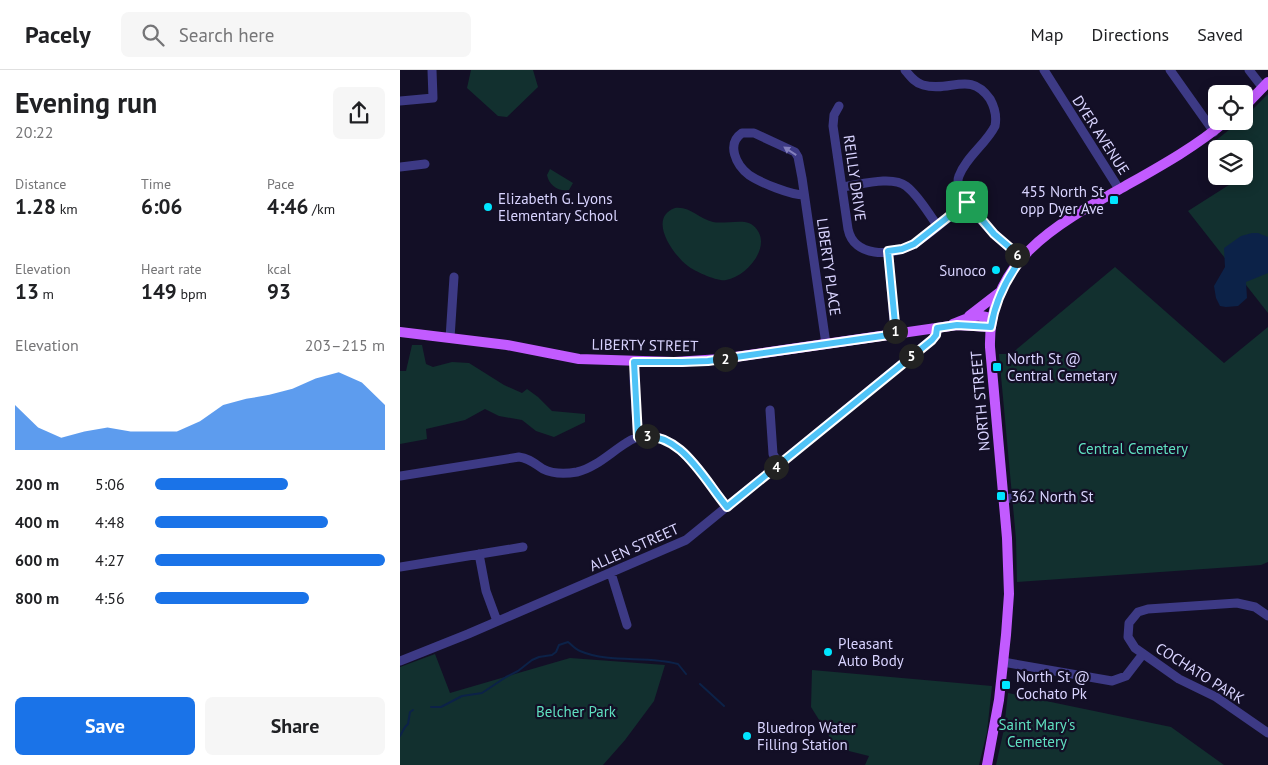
<!DOCTYPE html>
<html lang="en">
<head>
<meta charset="utf-8">
<style>
	:root { --surface:#fff; --page:#f6f6f6; --text:#202124; --muted:#757577; --line:#e0e0e0; --accent:#1a73e8 }
	body { margin:0; font-family:"PT Sans",sans-serif; background:var(--page); color:var(--text); height:100vh; display:flex; flex-direction:column; font-size:19px; white-space:nowrap }
	* { box-sizing:border-box; margin:0 }
	p { font-size:16px; color:var(--muted) }
	.icon { flex:none; width:28px; height:28px; fill:none; stroke:currentColor; stroke-width:2; stroke-linecap:round; stroke-linejoin:round }
	.map { position:relative; flex:1; overflow:hidden }
	.sheet { display:flex; flex-direction:column; background:var(--surface); width:400px }
	.sheet>* { flex:none }
	.tools { position:absolute; left:808px; top:15px; display:grid; gap:10px }
	.tools a { display:grid; place-items:center; width:45px; height:45px; border-radius:8px; background:var(--surface); box-shadow:0 2px 12px #0003; font-size:25px }
	.pin { position:absolute; display:grid; place-items:center; width:42px; height:42px; color:#fff; margin:-21px; border-radius:10px; box-shadow:0 2px 8px #0006 }
	.km { position:absolute; width:25px; height:25px; margin:-12px; border-radius:50%; background:#222; color:#fff; font-size:14px; line-height:25px; text-align:center }
	.round { display:grid; place-items:center; flex:none; width:52px; height:52px; border-radius:8px; background:var(--page) }
	.summary { display:flex; align-items:center; justify-content:space-between; height:85px; padding:0 15px }
	h1 { font-size:28px; font-weight:700; line-height:38px }
	.figures { display:grid; grid-template-columns:repeat(3,1fr); gap:8px; height:85px; padding:5px 15px }
	.figures div { display:grid; align-content:center }
	.figures b { font-size:21px; font-weight:700 }
	.figures small { font-size:14px; font-weight:400 }
	.figures p { font-size:14px }
	.chart { height:140px; padding:10px 15px }
	.chart p { display:flex; justify-content:space-between }
	.chart svg { width:100%; height:90px; margin-top:5px; fill:var(--accent); opacity:.7 }
	.button { display:flex; gap:10px; margin-top:auto; padding:10px 15px }
	.button a { flex:1; height:58px; border-radius:8px; background:var(--accent); color:#fff; font-size:20px; font-weight:700; line-height:58px; text-align:center }
	.button a+a { background:var(--page); color:var(--text) }
	ul { padding:0 15px; list-style:none; font-size:16px }
	li { display:grid; grid-template-columns:80px 60px 1fr; align-items:center; height:38px }
	li i { height:12px; border-radius:6px; background:var(--accent) }
	header { display:flex; align-items:center; gap:30px; box-sizing:border-box; height:70px; padding:0 25px; background:var(--surface); border-bottom:1px solid var(--line) }
	header strong { font-size:24px }
	nav { display:flex; gap:28px; margin-inline-start:auto; font-size:18px }
	.search { width:350px; height:45px; background:var(--page); display:flex; align-items:center; gap:12px; box-sizing:border-box; padding:0 18px; border-radius:8px; color:var(--muted); font-size:19px }
	main { display:flex; flex:1; min-height:0 }
	.map>svg:first-child { display:block }
	.green { fill:#12302f }
	.water { fill:#0c2248 }
	.lines { fill:none; stroke-linecap:round; stroke-linejoin:round }
	.stream { stroke:#0c2248; stroke-width:2 }
	.minor { stroke:#3d3a85; stroke-width:9 }
	.major { stroke:#c25bff; stroke-width:10 }
	.oneway { fill:#837fbc }
	.route-casing { stroke:#fff; stroke-width:10 }
	.route { stroke:#4fc3f7; stroke-width:6 }
	.poi-dot { fill:#00e5ff; stroke:#130f26; stroke-width:2 }
	.labels { text-anchor:middle; dominant-baseline:central; stroke-width:4.5; stroke-linejoin:round; paint-order:stroke }
	.street-label { font-size:15px; fill:#d9d4ff; stroke:#130f26 }
	.poi-label { font-size:15px; fill:#d9d4ff; stroke:#130f26; text-anchor:start }
	.park-label { font-size:15px; fill:#5fe0c0; stroke:#130f26 }
</style>
</head>
<body>
<header>
<strong>Pacely</strong>
<div class="search"><svg class="icon" aria-label="search" viewBox="0 0 24 24"><circle cx="10" cy="10" r="6"/><path d="M15 15l6 6"/></svg>Search here</div>
<nav><a>Map</a><a>Directions</a><a>Saved</a></nav>
</header>
<main>
<section class="sheet">
<div class="summary"><div><h1>Evening run</h1><p>20:22</p></div><a class="round"><svg class="icon" aria-label="share" viewBox="0 0 24 24"><path d="M12 15V3M7 8l5-5 5 5M5 13v7h14v-7"/></svg></a></div>
<div class="figures">
<div><p>Distance</p><b>1.28<small> km</small></b></div>
<div><p>Time</p><b>6:06</b></div>
<div><p>Pace</p><b>4:46<small> /km</small></b></div>
</div>
<div class="figures">
<div><p>Elevation</p><b>13<small> m</small></b></div>
<div><p>Heart rate</p><b>149<small> bpm</small></b></div>
<div><p>kcal</p><b>93</b></div>
</div>
<div class="chart"><p><span>Elevation</span>203–215 m</p>
<svg viewBox="0 0 160 44" preserveAspectRatio="none"><path d="M0 44V22L10 33L20 38L30 35L40 33L50 35L60 35L70 35L80 30L90 22L100 19L110 17L120 14L130 9L140 6L150 11L160 22V44z"/></svg>
</div>
<ul>
<li><b>200 m</b>5:06<i style="width:58%"></i></li>
<li><b>400 m</b>4:48<i style="width:75%"></i></li>
<li><b>600 m</b>4:27<i style="width:100%"></i></li>
<li><b>800 m</b>4:56<i style="width:67%"></i></li>
</ul>
<div class="button"><a>Save</a><a>Share</a></div>
</section>
<div class="map">
<svg width="868" height="695" viewBox="0 0 868 695">
	<rect width="100%" height="100%" fill="#130f26"/>
	<!-- green -->
	<path class="green" d="M71,0H133L138,17L107,47L98,46L67,18Z
		M868,24V243L788,141L832,113L828,106H844V79H816V87L809,76L840,51H844V48Z
		M150,99L173,113L169,120C158,122 149,115 147,105Z
		M275,138C290,136 299,149 313,152C323,154 344,149 351,154C376,171 349,206 326,210C318,212 294,201 288,196C273,185 247,148 275,138Z
		M715,197L824,293L868,257V492L861,495L617,512L616,469L599,284H611Z
		M12,275H22L26,294L33,297L52,292L69,293L104,315L122,323L127,319L138,327L152,341L185,344V352L154,367L136,361L122,350L99,346L85,339L65,350L26,359L27,369L0,374V301H6Z
		M35,584L50,623L170,588L265,595L254,631L225,670L203,695H0V597Z
		M412,600L592,616L587,662L579,695H465L469,686L441,679L431,669L411,637Z
		M608,623L771,657L824,695H596L604,659Z"/>
	<!-- water -->
	<path class="water" d="M852,163H858L868,167V203L846,212L847,228L838,236L826,237L820,236L816,228L814,216L825,197L824,178L841,166Z"/>
	<g class="lines">
		<!-- stream -->
		<path class="stream" d="M300,614L324,636
			M31,637H41L62,626L82,623L106,607L118,601L132,590L139,587L152,585L156,582L159,575L168,572C172,575 175,579 180,581C210,594 247,585 278,594L286,604
			M0,666L5,657L8,654L10,642L13,640"/>
		<!-- minor -->
		<path class="minor" d="M505,0C510,6 515,13 523,15C550,23 570,0 590,29C595,38 597,46 595,56C586,74 566,87 559,106C550,128 606,175 622,188
			M644,0L719,119
			M770,0L814,62
			M849,0L863,18
			M0,31L33,28L32,0
			M439,36L434,45L433,56L448,159C454,188 491,186 512,175C531,164 550,146 567,132
			M0,97L25,94
			M442,117C459,115 492,105 506,116C519,126 528,143 537,155
			M404,125C391,125 361,113 349,105C336,95 326,74 342,63H354L395,82L398,87L402,108L426,274
			M488,181L495,264
			M50,268L54,207
			M235,292L234,310L238,367
			M370,340L373,384L379,394
			M0,406L119,387C129,388 135,394 143,399C153,404 166,404 177,402C195,398 210,383 226,373C269,344 305,409 327,437
			M603,429L621,427
			M79,484L86,521L97,551
			M0,497L123,477
			M211,503L227,555
			M868,546L855,537L837,533L748,539L738,542L729,553L728,567L735,578L779,609L816,627L868,663
			M0,591L68,564L286,470L531,270L536,265L537,258
			M603,592L712,611L726,606L743,584"/>
		<!-- major -->
		<path class="major" d="M844,37L868,12
			M569,246L600,222
			M553,254C568,248 576,242 592,249
			M0,262L107,275L179,289L274,292L321,289L557,255L591,257
			M587,695L599,630L606,565L609,524L607,468L590,277C588,192 655,155 720,119C757,98 794,78 826,51"/>
	</g>
	<!-- one-way arrows -->
	<defs><path id="oneway-solid" d="M-6-.8H1V-3.2L6.5 0L1 3.2V.8H-6Z" transform="scale(1.25)"/></defs>
	<use class="oneway" href="#oneway-solid" transform="translate(390 81) rotate(-147)"/>
	<g class="lines">
		<!-- route casing -->
		<g class="route-casing">
			<path id="route" d="M567,132L594,164L622,188C606,209 595,231 591,257L557,255L537,258L536,265L532,270L327,437C304,410 280,359 238,367L234,292H282L308,291L496,264L488,181L502,179L514,174Z"/>
		</g>
		<!-- route -->
		<use href="#route" class="route"/>
	</g>
	<!-- markers -->
	<g class="poi-dot">
		<rect x="709" y="125" width="10" height="10" rx="2.5"/>
		<circle cx="88" cy="137" r="5"/>
		<circle cx="596" cy="200" r="5"/>
		<rect x="592" y="292" width="10" height="10" rx="2.5"/>
		<rect x="596" y="421" width="10" height="10" rx="2.5"/>
		<circle cx="428" cy="582" r="5"/>
		<rect x="601" y="610" width="10" height="10" rx="2.5"/>
		<circle cx="347" cy="666" r="5"/>
	</g>
	<g class="labels">
		<!-- street labels -->
		<g class="street-label">
			<text transform="translate(701 65) rotate(57)">DYER AVENUE</text>
			<text transform="translate(455 108) rotate(82)">REILLY DRIVE</text>
			<text transform="translate(429 197) rotate(82)">LIBERTY PLACE</text>
			<text transform="translate(245 275) rotate(1)">LIBERTY STREET</text>
			<text transform="translate(580 331) rotate(-95)">NORTH STREET</text>
			<text transform="translate(234 477) rotate(-24)">ALLEN STREET</text>
			<text transform="translate(800 603) rotate(32)">COCHATO PARK</text>
		</g>
		<!-- poi labels -->
		<g class="poi-label">
			<text x="704" y="121" text-anchor="end">455 North St<tspan x="704" dy="17">opp Dyer Ave</tspan></text>
			<text x="98" y="128">Elizabeth G. Lyons<tspan x="98" dy="17">Elementary School</tspan></text>
			<text x="586" y="200" text-anchor="end">Sunoco</text>
			<text x="607" y="288">North St @<tspan x="607" dy="17">Central Cemetary</tspan></text>
			<text x="611" y="426">362 North St</text>
			<text x="438" y="573">Pleasant<tspan x="438" dy="17">Auto Body</tspan></text>
			<text x="616" y="606">North St @<tspan x="616" dy="17">Cochato Pk</tspan></text>
			<text x="357" y="657">Bluedrop Water<tspan x="357" dy="17">Filling Station</tspan></text>
		</g>
		<!-- park labels -->
		<g class="park-label">
			<text x="733" y="378">Central Cemetery</text>
			<text x="176" y="641">Belcher Park</text>
			<text x="637" y="654">Saint Mary's<tspan x="637" dy="17">Cemetery</tspan></text>
		</g>
	</g>
</svg>
<div class="tools">
<a><svg class="icon" aria-label="locate" viewBox="0 0 24 24"><circle cx="12" cy="12" r="6"/><path d="M12 2v4M12 18v4M2 12h4M18 12h4"/></svg></a>
<a><svg class="icon" aria-label="layers" viewBox="0 0 24 24"><path d="M12 4l9 5-9 5-9-5zM3 14l9 5 9-5"/></svg></a>
</div>
<div class="pin" style="left:567px;top:132px;background:#1e9e55"><svg class="icon" aria-label="arrive" viewBox="0 0 24 24"><path d="M6 21V4h12l-3 4 3 4H6"/></svg></div>
<b class="km" style="left:495px;top:261px">1</b>
<b class="km" style="left:325px;top:289px">2</b>
<b class="km" style="left:247px;top:366px">3</b>
<b class="km" style="left:376px;top:397px">4</b>
<b class="km" style="left:511px;top:286px">5</b>
<b class="km" style="left:617px;top:185px">6</b>
</div>
</main>
</body>
</html>
